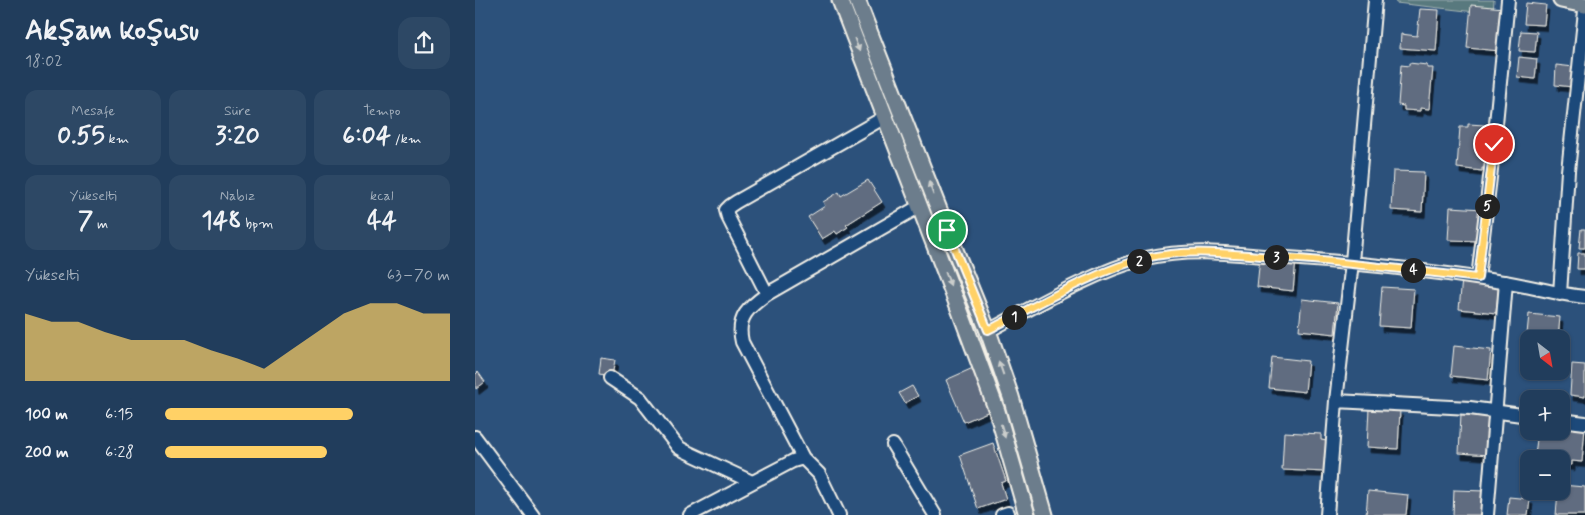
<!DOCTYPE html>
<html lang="tr">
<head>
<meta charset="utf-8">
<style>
	:root { --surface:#213d5c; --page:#2d4865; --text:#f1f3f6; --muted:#a2aebb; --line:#3e5672; --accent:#ffd166 }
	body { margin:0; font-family:Mynerve,sans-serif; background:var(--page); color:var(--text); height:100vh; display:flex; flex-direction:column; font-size:19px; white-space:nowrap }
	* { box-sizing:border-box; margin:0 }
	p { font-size:16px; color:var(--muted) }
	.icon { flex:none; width:28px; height:28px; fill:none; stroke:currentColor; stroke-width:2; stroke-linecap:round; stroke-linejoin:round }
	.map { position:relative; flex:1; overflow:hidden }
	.side { display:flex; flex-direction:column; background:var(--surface); width:475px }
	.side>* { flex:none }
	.needle { width:32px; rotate:149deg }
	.fabs { position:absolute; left:1045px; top:330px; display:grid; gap:10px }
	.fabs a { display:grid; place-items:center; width:50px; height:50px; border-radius:10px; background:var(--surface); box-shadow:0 1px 4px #0004,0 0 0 1px var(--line); font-size:25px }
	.pin { position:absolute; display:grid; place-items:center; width:42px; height:42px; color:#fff; margin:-21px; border:2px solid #fff; border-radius:50%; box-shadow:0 1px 5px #0007 }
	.km { position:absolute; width:25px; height:25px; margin:-12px; border-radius:50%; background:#222; color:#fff; font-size:14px; line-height:25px; text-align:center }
	.round { display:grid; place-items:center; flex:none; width:52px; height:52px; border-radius:15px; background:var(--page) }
	.overview { display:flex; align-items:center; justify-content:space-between; height:85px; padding:0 25px }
	h1 { font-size:28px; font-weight:800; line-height:38px }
	.figures { display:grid; grid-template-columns:repeat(3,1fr); gap:8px; height:85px; padding:5px 25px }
	.figures div { display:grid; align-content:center; border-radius:12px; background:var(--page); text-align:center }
	.figures b { font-size:25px; font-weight:800 }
	.figures small { font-size:14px; font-weight:400 }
	.figures p { font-size:14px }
	.chart { height:140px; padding:10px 25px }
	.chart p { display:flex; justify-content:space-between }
	.chart svg { width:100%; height:90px; margin-top:5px; fill:var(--accent); opacity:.7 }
	ul { padding:0 25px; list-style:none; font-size:16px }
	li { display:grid; grid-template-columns:80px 60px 1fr; align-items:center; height:38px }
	li i { height:12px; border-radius:6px; background:var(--accent) }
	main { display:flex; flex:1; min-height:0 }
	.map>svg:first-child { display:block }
	.green { fill:#58797e; stroke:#a6b5b3 }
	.building { fill:#606c80; stroke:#f4f1e8; filter:url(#shadow) }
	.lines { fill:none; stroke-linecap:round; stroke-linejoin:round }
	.minor-casing { stroke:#f4f1e8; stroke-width:16 }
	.major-casing { stroke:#f4f1e8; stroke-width:19 }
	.minor { stroke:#1f4a7a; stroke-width:12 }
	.major { stroke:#6c7d8c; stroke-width:15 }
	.oneway { fill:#cbcecc }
	.route-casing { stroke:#fff; stroke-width:10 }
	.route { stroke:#ffd166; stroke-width:6 }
</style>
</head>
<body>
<main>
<section class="side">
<div class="overview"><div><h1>Akşam koşusu</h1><p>18:02</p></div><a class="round"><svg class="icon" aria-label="share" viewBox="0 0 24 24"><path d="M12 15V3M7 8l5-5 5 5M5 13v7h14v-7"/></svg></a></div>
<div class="figures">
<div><p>Mesafe</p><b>0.55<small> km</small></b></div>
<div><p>Süre</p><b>3:20</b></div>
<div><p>Tempo</p><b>6:04<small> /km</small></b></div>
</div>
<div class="figures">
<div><p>Yükselti</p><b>7<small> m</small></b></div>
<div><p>Nabız</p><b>148<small> bpm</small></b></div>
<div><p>kcal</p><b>44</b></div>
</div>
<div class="chart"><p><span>Yükselti</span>63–70 m</p>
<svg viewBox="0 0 160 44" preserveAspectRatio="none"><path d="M0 44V11L10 15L20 15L30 20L40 24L50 24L60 24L70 29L80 33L90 38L100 29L110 20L120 11L130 6L140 6L150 11L160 11V44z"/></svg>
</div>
<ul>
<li><b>100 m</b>6:15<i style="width:66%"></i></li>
<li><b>200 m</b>6:28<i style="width:57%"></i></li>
</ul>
</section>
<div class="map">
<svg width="1110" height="515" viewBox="0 0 1110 515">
	<defs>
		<filter id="shadow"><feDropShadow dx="3" dy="5.5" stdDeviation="0" flood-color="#0009"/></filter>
	</defs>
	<rect width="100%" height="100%" fill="#2c517b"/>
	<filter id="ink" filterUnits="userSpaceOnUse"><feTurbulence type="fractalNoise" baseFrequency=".02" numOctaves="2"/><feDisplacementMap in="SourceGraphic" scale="10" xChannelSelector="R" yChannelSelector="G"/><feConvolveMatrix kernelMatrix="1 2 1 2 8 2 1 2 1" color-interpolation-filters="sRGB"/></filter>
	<g filter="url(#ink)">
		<!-- green -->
		<path class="green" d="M920,0H1019L1018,14L921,3Z"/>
		<!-- building -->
		<path class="building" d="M1051,3L1071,5L1069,25L1049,24Z
			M996,5L1029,8L1025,51L992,48Z
			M945,9L964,10L961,51L925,48L926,34L942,36Z
			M1046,31L1062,32L1060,52L1044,51Z
			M1044,57L1062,59L1060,79L1042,77Z
			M934,63L952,65V68H958L954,109L945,108V111L929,110V106L923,105L926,65L934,66Z
			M1081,65L1099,67L1097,87L1080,85Z
			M993,124L1010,125V128H1017L1014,168H1007V171L982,168L985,127H993Z
			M918,171L949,172L947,212L916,210Z
			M393,180L407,202L371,225L373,227L362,234L360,231L347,239L333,217L350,206L348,202L364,192L366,196Z
			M975,207L1008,209L1006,241L973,240Z
			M1106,229H1110V248H1104Z
			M1103,253H1110V269H1102Z
			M785,257L821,260L818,291L782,287Z
			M987,279L1024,283L1021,313L984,309Z
			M907,287L939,289L936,328L904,326Z
			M827,299L863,303L860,334L824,330Z
			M1054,314L1085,317L1083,339H1054V354H1050Z
			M979,346L1016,350L1013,380L976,376Z
			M797,357L833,361L830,392L794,388Z
			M126,358L140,360L137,376L124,374Z
			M1097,364L1110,365V397L1095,395Z
			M498,368L517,410L489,422L471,380Z
			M3,372L10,382L1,389L0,375Z
			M437,386L443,396L430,403L424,393Z
			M894,408L925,410L923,449L892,447Z
			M986,414L1017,416L1015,455L984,453Z
			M1086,421L1110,428L1107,462L1097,461V465L1086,464V459H1069V456L1060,455L1063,431H1086Z
			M809,432L846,434V440L852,441L850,472L807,470Z
			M518,443L531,481L526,483L531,499L503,509L485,455Z
			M1086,485L1110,487V515H1081L1083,491H1086Z
			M979,490L1010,491L1009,515H978Z
			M893,491L933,495L931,515H891Z
			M1034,497L1055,499L1053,515H1032Z"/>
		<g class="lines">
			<!-- minor casing -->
			<g class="minor-casing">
				<path id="minor" d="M1003,278L1019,144L1033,0
					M292,294L253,217L251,210L255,206L261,202L410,117
					M1085,294L1093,171L1110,11
					M513,331C562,305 618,272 671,258C713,248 757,253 799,257C876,262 952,270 1028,282C1056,286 1081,294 1110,297
					M135,378L165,398L203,447L210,451L277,482
					M861,401L995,408L1054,416
					M1086,420L1110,423
					M0,437L58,515
					M418,445L460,515
					M328,458L267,342C261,317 274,307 292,294L445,206
					M215,515L318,461L328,458L344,474L364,515
					M527,515L533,513
					M852,515L861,401L877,262L900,0
					M1012,515L1031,282"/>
			</g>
			<!-- major casing -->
			<g class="major-casing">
				<path id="major" d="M365,0L485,311L522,411L552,515
					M382,0L472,230L513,331L536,397L570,515
					M1086,0L1110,5"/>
			</g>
			<!-- minor -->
			<use href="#minor" class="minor"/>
			<!-- major -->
			<use href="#major" class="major"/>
		</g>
		<!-- one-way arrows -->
		<defs><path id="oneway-solid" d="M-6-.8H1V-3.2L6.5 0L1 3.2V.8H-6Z" transform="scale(1.25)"/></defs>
		<g class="oneway">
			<use href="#oneway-solid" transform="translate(382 45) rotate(69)"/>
			<use href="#oneway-solid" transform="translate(456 188) rotate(-110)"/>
			<use href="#oneway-solid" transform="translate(473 279) rotate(69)"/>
			<use href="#oneway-solid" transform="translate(526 368) rotate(-109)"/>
			<use href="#oneway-solid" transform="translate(528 431) rotate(73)"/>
		</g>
	</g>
	<g class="lines" filter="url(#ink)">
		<!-- route casing -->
		<g class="route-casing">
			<path id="route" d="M472,230L513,330C561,306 619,271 671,258C713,248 757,254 799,257C868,262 935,270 1003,278L1019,144"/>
		</g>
		<!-- route -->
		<use href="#route" class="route"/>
	</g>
</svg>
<div class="fabs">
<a><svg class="needle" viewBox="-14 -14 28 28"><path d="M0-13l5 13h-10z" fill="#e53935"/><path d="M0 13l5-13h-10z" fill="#a2aebb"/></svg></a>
<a>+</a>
<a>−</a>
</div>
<div class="pin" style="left:472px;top:230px;background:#1e9e55"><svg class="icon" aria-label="arrive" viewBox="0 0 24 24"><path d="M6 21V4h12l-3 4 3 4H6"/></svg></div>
<div class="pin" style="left:1019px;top:144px;background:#d93025"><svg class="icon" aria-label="check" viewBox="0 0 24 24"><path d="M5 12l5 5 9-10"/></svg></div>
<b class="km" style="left:539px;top:317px">1</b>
<b class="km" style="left:664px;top:261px">2</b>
<b class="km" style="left:801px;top:257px">3</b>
<b class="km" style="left:938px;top:270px">4</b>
<b class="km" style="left:1012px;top:206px">5</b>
</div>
</main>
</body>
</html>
